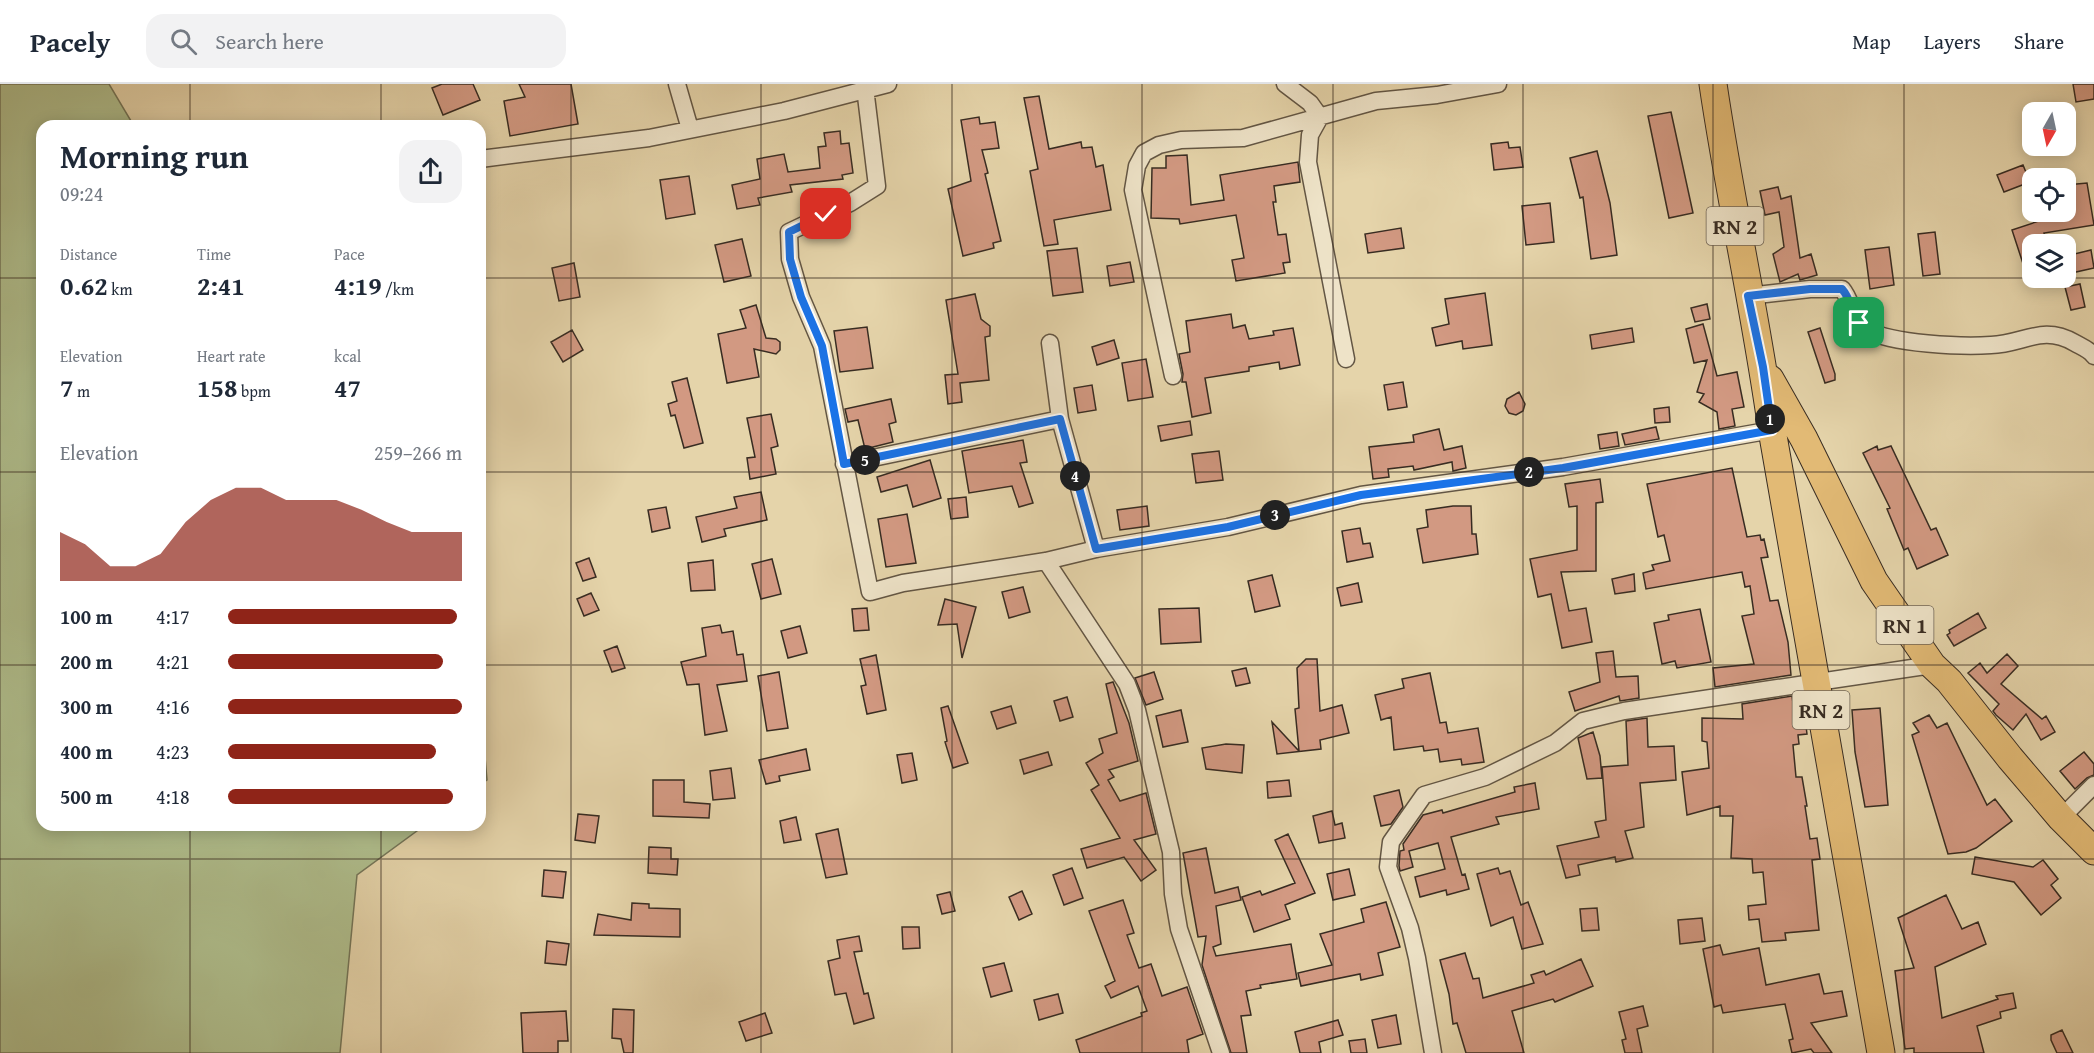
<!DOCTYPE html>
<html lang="en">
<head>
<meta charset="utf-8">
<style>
	:root { --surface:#fff; --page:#f2f2f3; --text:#1f2937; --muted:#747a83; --line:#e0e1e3; --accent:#8f2418 }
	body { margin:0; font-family:"Gentium Book Plus",serif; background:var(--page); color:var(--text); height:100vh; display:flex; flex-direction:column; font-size:22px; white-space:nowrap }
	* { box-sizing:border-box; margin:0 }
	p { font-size:20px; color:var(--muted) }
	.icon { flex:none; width:33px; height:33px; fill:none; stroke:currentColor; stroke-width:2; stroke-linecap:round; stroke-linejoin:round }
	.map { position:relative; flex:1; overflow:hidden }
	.side { position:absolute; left:36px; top:36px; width:450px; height:711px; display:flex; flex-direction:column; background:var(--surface); border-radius:18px; box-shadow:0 3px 15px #0003 }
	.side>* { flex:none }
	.needle { width:39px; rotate:189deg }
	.fabs { position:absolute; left:2022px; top:18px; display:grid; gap:12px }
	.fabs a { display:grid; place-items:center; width:54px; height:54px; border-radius:12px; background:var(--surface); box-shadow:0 3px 15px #0003; font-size:30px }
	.pin { position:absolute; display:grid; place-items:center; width:51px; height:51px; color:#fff; margin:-26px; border-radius:12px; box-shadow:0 3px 9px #0006 }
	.km { position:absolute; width:30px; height:30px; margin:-15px; border-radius:50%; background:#222; color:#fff; font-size:16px; line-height:30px; text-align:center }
	.round { display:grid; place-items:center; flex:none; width:63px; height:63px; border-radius:18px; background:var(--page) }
	.overview { display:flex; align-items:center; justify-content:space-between; height:102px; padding:0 24px }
	h1 { font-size:33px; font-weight:800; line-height:45px }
	.metrics { display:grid; grid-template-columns:repeat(3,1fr); gap:9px; height:102px; padding:6px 24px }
	.metrics div { display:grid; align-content:center }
	.metrics b { font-size:26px; font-weight:800 }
	.metrics small { font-size:16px; font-weight:400 }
	.metrics p { font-size:16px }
	.chart { height:168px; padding:12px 24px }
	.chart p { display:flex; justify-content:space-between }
	.chart svg { width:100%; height:108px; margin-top:6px; fill:var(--accent); opacity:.7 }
	ul { padding:0 24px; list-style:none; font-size:20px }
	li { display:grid; grid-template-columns:96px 72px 1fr; align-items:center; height:45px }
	li i { height:15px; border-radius:8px; background:var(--accent) }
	header { display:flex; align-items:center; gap:36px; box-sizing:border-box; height:84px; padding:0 30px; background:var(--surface); border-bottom:2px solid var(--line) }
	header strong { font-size:28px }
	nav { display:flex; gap:33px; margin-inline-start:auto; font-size:21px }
	.search { width:420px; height:54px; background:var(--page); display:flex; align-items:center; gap:15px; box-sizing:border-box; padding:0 21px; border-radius:18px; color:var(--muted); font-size:22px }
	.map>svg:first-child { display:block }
	.green { fill:#afbe8d; stroke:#747558; stroke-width:1.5 }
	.building { fill:#d29982; stroke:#382c22; stroke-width:1.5 }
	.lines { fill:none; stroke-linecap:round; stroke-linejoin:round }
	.street-casing { stroke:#635644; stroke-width:19 }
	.primary-casing { stroke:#382c22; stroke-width:29 }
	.street { stroke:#eee3c8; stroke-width:16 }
	.primary { stroke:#e2ba75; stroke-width:27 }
	.route-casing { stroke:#fff; stroke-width:12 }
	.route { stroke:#1a73e8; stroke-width:8 }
	.grid { fill:none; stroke:#382c22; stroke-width:1.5; stroke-opacity:0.55 }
	.labels { text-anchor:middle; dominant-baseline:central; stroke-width:5; stroke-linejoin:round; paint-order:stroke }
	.shield { fill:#eee3c8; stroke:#6f6354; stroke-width:1.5 }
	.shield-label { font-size:22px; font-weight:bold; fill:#382c22 }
</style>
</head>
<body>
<header>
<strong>Pacely</strong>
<div class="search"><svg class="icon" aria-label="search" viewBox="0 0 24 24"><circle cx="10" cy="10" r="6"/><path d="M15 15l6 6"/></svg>Search here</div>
<nav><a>Map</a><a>Layers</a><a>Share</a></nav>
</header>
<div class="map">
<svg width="2094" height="969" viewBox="0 0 2094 969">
	<rect width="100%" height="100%" fill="#e5d4aa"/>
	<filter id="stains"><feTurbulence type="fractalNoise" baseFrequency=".00333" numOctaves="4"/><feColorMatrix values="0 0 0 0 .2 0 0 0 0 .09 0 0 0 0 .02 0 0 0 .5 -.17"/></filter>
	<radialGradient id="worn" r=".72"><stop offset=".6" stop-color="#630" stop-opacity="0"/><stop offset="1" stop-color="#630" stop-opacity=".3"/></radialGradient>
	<!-- green -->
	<path class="green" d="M0,0H109L134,42H42V741H425L357,791L340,969H0Z
		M480,615L487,696L480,701Z"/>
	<!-- building -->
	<path class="building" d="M442,0H473L480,16L443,31L432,4Z
		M519,0H571L578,40L510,52L504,17L525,13Z
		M2073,0H2094V15L2076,18Z
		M1039,12L1049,65L1081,58L1082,64L1092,63L1096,83L1103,81L1111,126L1054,136L1058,160L1044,162L1030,87L1038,85L1024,14Z
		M1671,28L1693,129L1669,134L1648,32Z
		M979,33L980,40L995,38L999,64L982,66L988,89L985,90L1001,157L993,159L994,164L963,172L948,105L971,97L961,36Z
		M840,47L841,60L849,59L853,89L842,91L843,95L790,101L792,108L758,114L760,121L737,125L732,101L760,95L757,75L784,70L788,88L820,84L818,63L826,62L824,49Z
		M1508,58L1509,64L1520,63L1523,83L1494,86L1491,60Z
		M1597,67L1610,119L1617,171L1591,175L1583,113L1580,114L1570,74Z
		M1187,71L1191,121L1224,116L1220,91L1298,78L1300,98L1274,102L1276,118H1273L1278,151L1286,150L1290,178L1283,179L1285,189L1236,197L1232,176L1244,174L1236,131L1180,140L1179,135L1151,134L1152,84H1166V72Z
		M2023,81L2030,98L2004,108L1997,91Z
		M689,92L695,130L666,135L660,96Z
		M2087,99L2094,141L2044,149L2046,155L2032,159V200L2030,201L2012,146L2066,128V101Z
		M1778,103L1781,115L1791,112L1800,174L1811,170L1817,191L1800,196L1798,190L1780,198L1773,170L1784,163L1779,128L1765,131L1760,107Z
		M1550,119L1554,158L1526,161L1522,122Z
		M1401,144L1404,164L1368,169L1365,150Z
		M1935,148L1940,190L1923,192L1918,150Z
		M742,155L751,192L724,198L715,161Z
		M1889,163L1894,201L1870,205L1865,166Z
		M1077,164L1083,208L1053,212L1047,167Z
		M2091,166L2094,184L2067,190L2066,172Z
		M1130,178L1134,198L1110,202L1107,182Z
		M574,179L580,213L559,217L552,184Z
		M2080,200L2085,223L2071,226L2065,203Z
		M1485,209L1492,261L1463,265L1462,257L1436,262L1432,244L1449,240L1445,215Z
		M975,210L981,235L990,242V252L985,253L989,296L960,299L962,318L948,320L945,291L958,290L946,216Z
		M1707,220L1710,235L1695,238L1691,224Z
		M756,221L766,254L776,255L780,258V266L776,270L754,265L759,293L727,299L718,250L746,244L740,226Z
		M1231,230L1233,244L1245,241L1249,255L1274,251L1273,247L1293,244L1300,281L1280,285L1279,278L1249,283V287L1205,294L1211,329L1192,333L1186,298H1182L1183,290L1179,270L1190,268L1186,237Z
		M1703,240L1717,292L1737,288L1744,323L1732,325L1735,342L1719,345L1717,328L1699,318L1704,310L1697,308L1707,276L1694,279L1686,245Z
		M867,243L873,284L840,288L834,247Z
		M1632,244L1634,258L1592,265L1590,251Z
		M1820,244L1835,290V296L1825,299L1808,248Z
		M572,246L583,266L563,278L551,258Z
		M1114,256L1119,274L1097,281L1092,263Z
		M1146,275L1153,313L1128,317L1122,279Z
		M687,294L703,359L684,364L675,331L671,332L668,320L677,317L672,298Z
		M1403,298L1407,323L1388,326L1384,301Z
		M1092,301L1096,326L1078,329L1074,304Z
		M1519,308L1525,320L1523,327L1516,331L1509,329L1505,322L1507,315Z
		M891,315L896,338L889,340L893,358L865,365L858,336L848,338L845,325Z
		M1669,323L1670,338L1655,339L1654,325Z
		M771,330L778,362L771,364L776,390L750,395L747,374L755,373L747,334Z
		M1190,337L1192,351L1161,357L1158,342Z
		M1656,343L1659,355L1625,361L1622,350Z
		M1439,345L1444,366L1462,362L1466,384L1453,387L1452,378L1414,386L1413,382L1388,385L1389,393L1373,395L1369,363L1414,358L1413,351Z
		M1617,348L1619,362L1600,365L1598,351Z
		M1023,356L1027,378L1020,379L1033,419L1019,423L1012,402L969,409L962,367Z
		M1877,362L1878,366L1891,362L1931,446L1936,444L1948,471L1917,485L1908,464L1904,466L1887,425L1890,424L1863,369Z
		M1219,367L1223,396L1196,399L1192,370Z
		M930,376L941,414L913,423L907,401L881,408L877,393Z
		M1732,384L1747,453L1760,451L1761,456L1764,455L1768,473L1761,474L1770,517L1778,516L1788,558L1791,591L1715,603L1713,584L1754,580L1742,532L1754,530L1750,502L1745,503L1742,488L1646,505L1643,489L1654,486L1652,481L1670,477L1664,451L1658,453L1647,400Z
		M1600,395L1603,418L1596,419V487L1561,488L1569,527L1586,524L1592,558L1562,564L1551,510L1538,513L1530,475L1577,466V422L1569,423L1565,400Z
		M761,408L767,436L724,445L726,452L702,458L696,433L737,424L734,413Z
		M966,413L968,433L951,435L948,415Z
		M1147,422L1149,442L1120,446L1117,426Z
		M1453,422H1471L1472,450H1476L1478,470L1423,479L1417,445L1428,443L1426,426Z
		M666,423L670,444L652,448L648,426Z
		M907,430L916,479L886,483L878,435Z
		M1360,444L1363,460L1370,459L1373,473L1347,478L1342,447Z
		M589,474L596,493L583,497L576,479Z
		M772,475L781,510L761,515L752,480Z
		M713,476L715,506L691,507L688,479Z
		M1634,490L1635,507L1615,510L1612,495Z
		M1272,491L1280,522L1255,528L1248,497Z
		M1358,499L1362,518L1341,522L1337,504Z
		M1023,503L1030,528L1009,534L1002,508Z
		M591,509L599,526L584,532L577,515Z
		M945,515L976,523L962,574L957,540L938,541Z
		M867,524L869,546L854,547L852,525Z
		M1199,524L1201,558L1161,560L1159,525Z
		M1700,525L1711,578L1677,584L1675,577L1662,580L1654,539L1669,536L1668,531Z
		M1978,529L1986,544L1954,562L1947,551L1950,549L1949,546Z
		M720,541L722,549L733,547L737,571L743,570L747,597L717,601L727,647L705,651L699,600L687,601L681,578L706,572L702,544Z
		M800,542L807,569L788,574L781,547Z
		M617,562L625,584L612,588L604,567Z
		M1613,567L1616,593L1638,592L1639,614L1620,617L1619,612L1575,627L1569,608L1600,598L1596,569Z
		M2007,570L2018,582L2001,600L2042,635L2046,632L2055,648L2041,656L2026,630L2013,646L1996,631L1993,627L1999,620L1968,589L1980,579L1987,589Z
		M876,571L886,626L867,630L861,602L866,601L860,575Z
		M1306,575H1317L1320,627L1342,621L1349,649L1320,656L1321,665L1277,670L1272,638L1299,667L1295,625L1299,624L1297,584Z
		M1246,584L1250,599L1236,602L1232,587Z
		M779,588L788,644L767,647L758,592Z
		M1154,588L1163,615L1146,621L1135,594Z
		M1430,589L1440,639L1446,638L1448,649L1478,644L1484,678L1462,681L1461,675L1440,678L1438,665L1424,667L1423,662L1394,666L1391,633L1381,636L1375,611L1404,604L1402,595Z
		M1113,598L1129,639L1138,677L1109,686L1114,693L1108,696L1120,717L1146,709L1156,750L1134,756L1156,786L1141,797L1124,773L1087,784L1081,765L1120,754L1091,706L1099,701L1086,679L1103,669L1099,655L1117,649L1106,600Z
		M1792,612L1793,619L1803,618L1807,650L1798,651L1799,660L1793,661L1796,693H1802L1807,722H1805L1810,755L1817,754L1820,775L1812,776L1819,846L1785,849L1786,856L1762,858L1759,835L1749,836L1748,822L1766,820L1763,788L1753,789L1752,775L1731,774L1733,732H1720V722L1687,731L1682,688L1709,684L1707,658L1702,657V634L1743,635L1742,620Z
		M1067,613L1073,633L1060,637L1054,617Z
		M948,622L968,679L953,684L945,658L947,657L941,624Z
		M1011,622L1016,639L997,645L991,628Z
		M1880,624L1888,721L1865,723L1855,668L1852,626Z
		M1181,626L1188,658L1163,663L1156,632Z
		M1929,631L1937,644L1947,639L1987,721L1995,715L2012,737L1976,764L1966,768L1948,770L1912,651L1919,648L1913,639Z
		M1647,634L1648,663L1674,662L1676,696L1640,699L1644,743L1625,747L1633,774L1616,778L1615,773L1578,781L1580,791L1566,794L1557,762L1599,753L1595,738L1606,736L1602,683L1628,681L1626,637Z
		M1593,648L1600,672L1602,694L1587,695L1578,654Z
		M1226,660L1244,661L1242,689L1206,685L1202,664Z
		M806,665L810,686L779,692L780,697L766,700L759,676Z
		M1048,668L1052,681L1024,690L1020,676Z
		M2084,668L2094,680V691L2087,694L2075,705L2060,687Z
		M912,669L917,696L902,699L897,671Z
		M731,684L735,714L713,716L710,687Z
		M653,696H684V718L710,720L709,734L653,732Z
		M1289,696L1291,712L1268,714L1267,698Z
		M1535,699L1539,725L1496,733L1499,740L1451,753L1462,791L1465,790L1469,805L1447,811L1446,806L1420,813L1415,793L1445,785L1438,759L1409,767L1413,783L1400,787L1399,782L1400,767L1404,766L1403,760L1423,731L1442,726L1443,729L1515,708L1514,703Z
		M1399,706L1403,723L1391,740L1381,742L1374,712Z
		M1332,727L1335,741L1342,739L1345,754L1319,759L1313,732Z
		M578,730L599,732L595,759L575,756Z
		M796,733L801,756L784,759L780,737Z
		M838,745L847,790L826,794L816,750Z
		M1288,750L1315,809L1285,821L1290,835L1254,848L1242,813L1260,807L1262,811L1295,799L1275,756Z
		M649,763L671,764V775H678L677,791L648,789Z
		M1206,764L1215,809L1238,803L1241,816L1216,822L1221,860L1213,863L1216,872L1291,860L1297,895L1260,901L1261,904L1246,907L1251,931L1241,932L1247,969H1231L1202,881L1206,852L1198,853L1183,769Z
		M1975,773L2033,783L2043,776L2058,795L2051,801L2061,814L2041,831L2014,798L1972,790Z
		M1072,784L1083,814L1064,821L1053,791Z
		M1498,784L1500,790L1510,787L1521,821L1528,818L1543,860L1522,865L1513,833L1491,842L1477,790Z
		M1349,785L1355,811L1333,816L1327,790Z
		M544,786L566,788L563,814L542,812Z
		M1022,807L1032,830L1019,836L1009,813Z
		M950,808L955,827L942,830L937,811Z
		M1946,811L1962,845L1978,838L1986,860L1935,883L1942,934L1998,915L1996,912L2013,909L2016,924L2000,928L2001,934L1977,942L1984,969H1914V964L1905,965L1895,887L1914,884L1898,834Z
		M1123,816L1134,849L1127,851L1139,884L1151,880L1162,912L1187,903L1203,950L1187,956L1189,969H1080L1076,956L1142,932L1141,929L1147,927L1138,902L1111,914L1105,902L1115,897L1089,827Z
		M1386,818L1400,863L1378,869L1383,891L1361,896L1360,890L1301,902L1298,889L1332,881L1320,850L1364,838L1361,825Z
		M632,819L649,820V824L680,825V853L594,851L598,830L631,836Z
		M1597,824L1599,846L1582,847L1580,825Z
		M1702,834L1705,857L1680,860L1678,836Z
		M902,843H919L920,864L903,865Z
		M859,852L862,867L854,868L864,910L868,909L874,934L854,940L846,909L835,911L828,877L840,874L837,856Z
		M547,857L569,860L566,881L545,879Z
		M1720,861L1723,871L1759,864L1766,901L1819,890L1824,910L1842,907L1847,932L1811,939L1832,969H1814L1811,965L1792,969L1789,956L1793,955L1785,920L1723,929L1721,921L1714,923L1703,865Z
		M1465,869L1473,895L1479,894L1483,914L1534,899L1531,891L1544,887L1546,891L1581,875L1593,902L1555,918L1553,915L1512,927L1524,969H1466L1457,939L1453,940L1449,910L1440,876Z
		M1004,879L1012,907L991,913L983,884Z
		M1058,910L1063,929L1039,936L1034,916Z
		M1643,922L1648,942L1637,945L1642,969H1625L1622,956L1626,955L1619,928Z
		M613,925L634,926L633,969H624L621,955L612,954Z
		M566,927L568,957H558V969H523L521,929Z
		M765,929L772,949L746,957L739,938Z
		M1396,931L1401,960L1378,964L1372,936Z
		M1338,936L1343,951L1319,958L1321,969H1300L1295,948Z
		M2062,946L2073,969H2057L2051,956V951Z
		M1365,955L1367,969H1351L1349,957Z"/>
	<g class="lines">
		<!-- street casing -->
		<g class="street-casing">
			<path id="street" d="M677,0L690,45
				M1285,0L1310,19L1320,33L1310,51L1308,78L1346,275
				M865,4L877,102L850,119L789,148L790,175L801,213L822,262L870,508L903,499L1046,477L1096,465L1228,443L1361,411L1563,383L1772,346
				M480,75L649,54L784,27L888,0
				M1748,212L1810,205H1842C1853,218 1851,236 1868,246C1891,260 1963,263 1991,261C2024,260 2042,240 2075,259C2082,263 2090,266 2094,272
				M1050,259L1060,335L1096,465
				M1173,292L1133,106L1137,82L1144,69L1159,61L1181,56L1243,54L1376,17L1437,11L1498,0
				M844,380L1060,335
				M1046,477L1127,600L1137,626L1171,768L1173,810L1179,845L1221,969
				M2061,734L2094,701
				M1433,969L1417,874L1410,844L1388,783L1391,758L1424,711L1485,693L1555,659L1583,637L1624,627L1932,581"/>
		</g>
		<!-- primary casing -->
		<g class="primary-casing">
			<path id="primary" d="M1713,0C1730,116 1756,230 1772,346L1881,969
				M1770,295L1804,355L1874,497L1932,581L1949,597L2010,674L2061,734L2094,767"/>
		</g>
		<!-- street -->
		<use href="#street" class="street"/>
		<!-- primary -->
		<use href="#primary" class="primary"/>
	</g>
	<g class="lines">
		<!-- route casing -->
		<g class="route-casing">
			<path id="route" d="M826,130L789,148L790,175L801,213L822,262L844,380L1060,335L1096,465L1228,443L1361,411L1563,384L1772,346L1763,283L1748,212L1810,205H1842C1851,215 1851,228 1859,239"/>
		</g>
		<!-- route -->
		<use href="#route" class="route"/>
	</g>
	<!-- grid -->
	<path class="grid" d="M190,0V42M381,0V42M571,0V969M761,0V969M952,0V969M1142,0V969M1333,0V969M1523,0V969M1713,0V969M1904,0V969M0,194H42M480,194H2094M0,388H42M480,388H2094M0,581H42M480,581H2094M190,741V969M381,741V969M0,775H2094"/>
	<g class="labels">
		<!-- shield labels -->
		<g class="shield">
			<rect x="1706.5" y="123" width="57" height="38" rx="4.5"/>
			<rect x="1876.5" y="522" width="57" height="38" rx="4.5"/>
			<rect x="1792.5" y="607" width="57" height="38" rx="4.5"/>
		</g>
		<g class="shield-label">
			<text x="1735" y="142">RN 2</text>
			<text x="1905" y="541">RN 1</text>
			<text x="1821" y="626">RN 2</text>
		</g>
	</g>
	<rect width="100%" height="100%" filter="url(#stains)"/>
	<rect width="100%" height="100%" fill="url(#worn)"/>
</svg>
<div class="fabs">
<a><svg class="needle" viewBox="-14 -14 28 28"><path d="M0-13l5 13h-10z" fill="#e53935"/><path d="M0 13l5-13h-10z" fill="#747a83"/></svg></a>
<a><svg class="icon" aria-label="locate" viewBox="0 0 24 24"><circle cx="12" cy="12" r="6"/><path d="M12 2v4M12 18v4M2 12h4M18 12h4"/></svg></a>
<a><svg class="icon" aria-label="layers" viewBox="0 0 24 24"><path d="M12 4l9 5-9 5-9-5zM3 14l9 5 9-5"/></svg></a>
</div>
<div class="pin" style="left:1859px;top:239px;background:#1e9e55"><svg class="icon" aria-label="arrive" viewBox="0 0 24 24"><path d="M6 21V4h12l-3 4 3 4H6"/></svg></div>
<div class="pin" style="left:826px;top:130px;background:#d93025"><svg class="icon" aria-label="check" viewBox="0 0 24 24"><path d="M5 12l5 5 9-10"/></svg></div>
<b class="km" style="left:1770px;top:335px">1</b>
<b class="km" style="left:1529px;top:388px">2</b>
<b class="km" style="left:1275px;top:431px">3</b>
<b class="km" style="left:1075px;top:392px">4</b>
<b class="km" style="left:865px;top:376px">5</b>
<section class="side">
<div class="overview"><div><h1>Morning run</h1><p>09:24</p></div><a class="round"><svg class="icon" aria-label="share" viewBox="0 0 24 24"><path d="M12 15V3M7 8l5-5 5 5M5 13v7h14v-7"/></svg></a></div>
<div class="metrics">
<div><p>Distance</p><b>0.62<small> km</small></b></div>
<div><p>Time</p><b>2:41</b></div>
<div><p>Pace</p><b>4:19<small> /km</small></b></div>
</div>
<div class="metrics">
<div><p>Elevation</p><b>7<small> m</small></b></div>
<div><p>Heart rate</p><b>158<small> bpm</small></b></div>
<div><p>kcal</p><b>47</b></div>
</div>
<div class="chart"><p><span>Elevation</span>259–266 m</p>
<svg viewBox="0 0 160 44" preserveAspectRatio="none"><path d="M0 44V24L10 29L20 38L30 38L40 33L50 20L60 11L70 6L80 6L90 11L100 11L110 11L120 15L130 20L140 24L150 24L160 24V44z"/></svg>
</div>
<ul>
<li><b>100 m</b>4:17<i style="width:98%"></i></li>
<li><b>200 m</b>4:21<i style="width:92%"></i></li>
<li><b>300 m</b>4:16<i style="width:100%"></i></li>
<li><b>400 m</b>4:23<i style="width:89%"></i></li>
<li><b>500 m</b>4:18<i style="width:96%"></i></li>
</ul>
</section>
</div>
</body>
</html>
